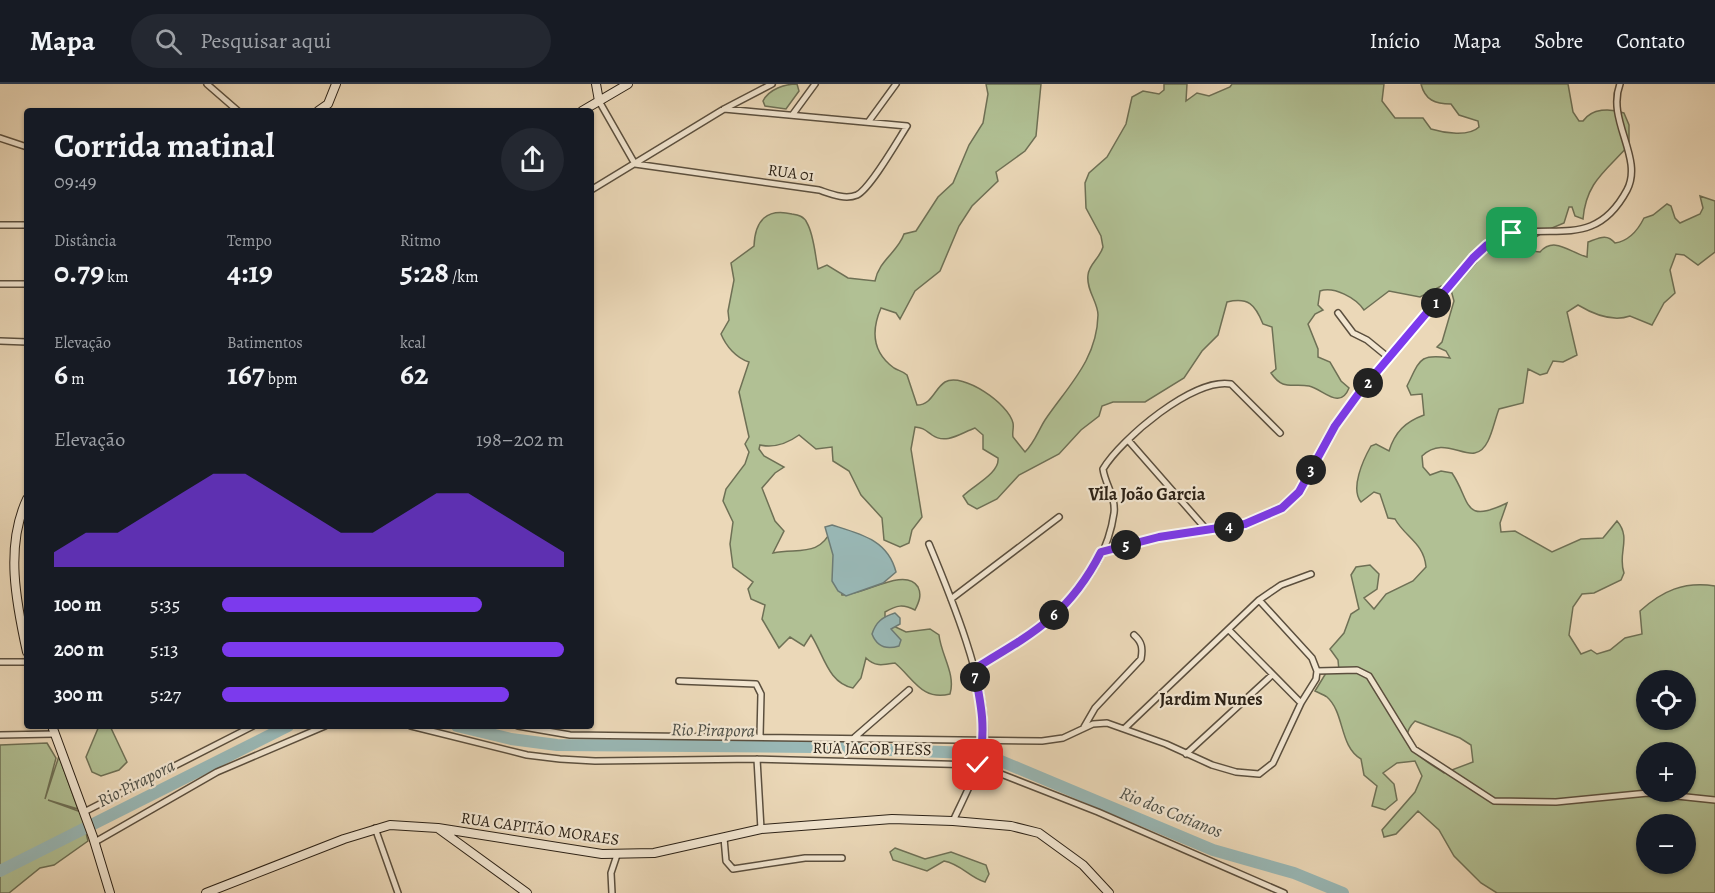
<!DOCTYPE html>
<html lang="pt">
<head>
<meta charset="utf-8">
<style>
	:root { --surface:#171b24; --page:#242831; --text:#f1f3f6; --muted:#9ea1a6; --line:#363941; --accent:#7c3aed }
	body { margin:0; font-family:Alegreya,serif; background:var(--page); color:var(--text); height:100vh; display:flex; flex-direction:column; font-size:22px; white-space:nowrap }
	* { box-sizing:border-box; margin:0 }
	p { font-size:20px; color:var(--muted) }
	.icon { flex:none; width:33px; height:33px; fill:none; stroke:currentColor; stroke-width:2; stroke-linecap:round; stroke-linejoin:round }
	.map { position:relative; flex:1; overflow:hidden }
	.sheet { position:absolute; left:24px; top:24px; width:570px; height:621px; display:flex; flex-direction:column; background:var(--surface); border-radius:6px; box-shadow:0 2px 4px #0004 }
	.sheet>* { flex:none }
	.tools { position:absolute; left:1636px; top:586px; display:grid; gap:12px }
	.tools a { display:grid; place-items:center; width:60px; height:60px; border-radius:50%; background:var(--surface); box-shadow:0 2px 4px #0004; font-size:30px }
	.pin { position:absolute; display:grid; place-items:center; width:51px; height:51px; color:#fff; margin:-26px; border-radius:12px; box-shadow:0 3px 9px #0006 }
	.km { position:absolute; width:30px; height:30px; margin:-15px; border-radius:50%; background:#222; color:#fff; font-size:16px; line-height:30px; text-align:center }
	.round { display:grid; place-items:center; flex:none; width:63px; height:63px; border-radius:32px; background:var(--page) }
	.head { display:flex; align-items:center; justify-content:space-between; height:102px; padding:0 30px }
	h1 { font-size:33px; font-weight:700; line-height:45px }
	.stats { display:grid; grid-template-columns:repeat(3,1fr); gap:9px; height:102px; padding:6px 30px }
	.stats div { display:grid; align-content:center }
	.stats b { font-size:30px; font-weight:700 }
	.stats small { font-size:16px; font-weight:400 }
	.stats p { font-size:16px }
	.chart { height:168px; padding:12px 30px }
	.chart p { display:flex; justify-content:space-between }
	.chart svg { width:100%; height:108px; margin-top:6px; fill:var(--accent); opacity:.7 }
	ul { padding:0 30px; list-style:none; font-size:20px }
	li { display:grid; grid-template-columns:96px 72px 1fr; align-items:center; height:45px }
	li i { height:15px; border-radius:8px; background:var(--accent) }
	header { display:flex; align-items:center; gap:36px; box-sizing:border-box; height:84px; padding:0 30px; background:var(--surface); border-bottom:2px solid var(--line) }
	header strong { font-size:28px }
	nav { display:flex; gap:33px; margin-inline-start:auto; font-size:21px }
	.search { width:420px; height:54px; background:var(--page); display:flex; align-items:center; gap:15px; box-sizing:border-box; padding:0 21px; border-radius:33px; color:var(--muted); font-size:22px }
	.map>svg:first-child { display:block }
	.green { fill:#b1c094; stroke:#6e7055; stroke-width:1.5; fill-rule:evenodd }
	.water { fill:#99b8b6; stroke:#6d7c76; stroke-width:1.5 }
	.lines { fill:none; stroke-linecap:round; stroke-linejoin:round }
	.river { stroke:#99b8b6; stroke-width:12 }
	.street-casing { stroke:#5b4f3e; stroke-width:8 }
	.secondary-casing { stroke:#2b2116; stroke-width:10 }
	.street { stroke:#f2e6d1; stroke-width:5 }
	.secondary { stroke:#f2e6d1; stroke-width:8 }
	.route-casing { stroke:#fff; stroke-width:12 }
	.route { stroke:#7c3aed; stroke-width:8 }
	.labels { text-anchor:middle; dominant-baseline:central; stroke-width:4.5; stroke-linejoin:round; paint-order:stroke }
	.street-label { font-size:16px; fill:#2b2116; stroke:#f2e6d1 }
	.neighbourhood-label { font-size:18px; font-weight:bold; fill:#2b2116; stroke:#f2e6d1 }
	.water-label { font-size:18px; font-style:italic; fill:#4c4e46; stroke:#f2e6d1 }
</style>
</head>
<body>
<header>
<strong>Mapa</strong>
<div class="search"><svg class="icon" aria-label="search" viewBox="0 0 24 24"><circle cx="10" cy="10" r="6"/><path d="M15 15l6 6"/></svg>Pesquisar aqui</div>
<nav><a>Início</a><a>Mapa</a><a>Sobre</a><a>Contato</a></nav>
</header>
<div class="map">
<svg width="1715" height="809" viewBox="0 0 1715 809">
	<rect width="100%" height="100%" fill="#ebd8b8"/>
	<filter id="stains"><feTurbulence type="fractalNoise" baseFrequency=".00333" numOctaves="4"/><feColorMatrix values="0 0 0 0 .2 0 0 0 0 .09 0 0 0 0 .02 0 0 0 .5 -.17"/></filter>
	<radialGradient id="worn" r=".72"><stop offset=".6" stop-color="#630" stop-opacity="0"/><stop offset="1" stop-color="#630" stop-opacity=".3"/></radialGradient>
	<!-- green -->
	<path class="green" d="M797,0L799,7L786,25L765,22L763,17C769,5 785,0 797,0Z
		M986,0H1041L1036,52L1025,67L996,88L998,97L972,122L959,142L940,187L915,207L900,235L896,229L881,224C871,247 872,268 894,284C899,287 903,287 907,291L917,321C932,321 934,305 945,298C963,288 1009,320 1013,339C1014,344 1012,348 1013,353L1025,368C1035,358 1038,347 1045,336C1068,302 1097,276 1098,231C1098,218 1086,206 1088,191C1089,180 1100,174 1103,163L1101,152L1086,124L1085,99L1089,89L1107,73L1126,40L1132,13L1143,7L1159,10L1164,6V0H1187L1186,17L1197,9L1209,12L1230,3L1232,0H1384L1382,17L1395,34H1423L1431,45C1444,49 1469,53 1479,43L1478,37L1459,31L1451,20C1435,20 1425,16 1421,0H1568L1573,28L1579,37H1583C1592,24 1610,24 1624,29L1629,41V61C1606,87 1586,98 1583,135L1575,132L1572,123H1569L1564,139L1545,147L1523,162L1522,166L1540,168C1554,152 1569,168 1587,173L1588,158C1599,154 1607,149 1615,159C1629,157 1638,146 1644,134L1653,131L1667,120L1671,122L1675,134L1680,139L1700,130L1703,124L1700,112L1715,117V168L1698,181L1684,171L1676,170L1670,186L1675,209L1664,219L1652,241L1630,232C1613,238 1593,230 1578,221L1567,228L1577,271L1563,278L1553,277L1547,289L1540,291L1528,285L1523,319L1499,325C1495,335 1493,347 1488,357C1473,388 1448,347 1422,372L1423,383L1430,391L1441,387L1452,389C1471,417 1462,441 1507,419L1500,439L1501,448L1515,447L1552,468L1581,455L1603,454L1617,437C1632,454 1617,470 1624,489L1621,496L1594,509L1582,510L1573,523L1569,551L1581,570L1591,566L1597,570L1610,566L1625,554L1642,550L1640,527C1662,507 1684,497 1715,502V809H1497L1481,799L1454,772L1439,746L1418,727L1396,750L1384,753L1382,746L1415,708L1422,692L1415,677L1397,679L1383,689L1394,700L1397,716L1385,726L1372,722L1377,702L1364,691L1361,675C1339,662 1345,629 1327,613C1324,611 1319,609 1315,607L1326,589L1339,587L1338,576L1330,565L1344,549L1351,530L1359,525L1351,491L1356,483L1370,481L1379,490L1377,505L1364,514L1374,525L1386,510L1413,497L1426,483C1424,459 1405,453 1395,435L1388,434L1380,410L1374,408L1361,418C1350,405 1363,376 1371,362L1376,360L1389,367C1395,348 1405,338 1424,331L1422,310L1411,311L1407,302C1420,276 1419,269 1450,274L1446,267L1437,263L1442,258L1454,217L1451,206L1441,202L1420,213L1389,207L1364,226C1356,214 1334,202 1320,207L1318,221L1323,226L1315,230L1308,240L1318,265V273L1330,278L1341,297L1349,304C1340,327 1323,305 1309,302C1292,299 1283,307 1271,289L1276,285L1272,243L1263,240C1255,220 1248,213 1227,218L1218,251L1202,267L1184,294L1145,318H1113L1102,322L1099,332L1081,346L1059,370L1019,391L997,415L977,425L968,420L963,412C974,401 1000,389 998,374L983,365V351L975,344C961,349 946,361 932,351C925,346 924,344 915,343L911,365L922,433L912,446L909,459L900,463L884,456L882,434L861,411L849,387L833,377L832,363L816,365L799,351C788,359 774,364 760,361L759,365L764,372L784,383L775,389L762,404L775,437L784,447L773,469C800,464 819,473 832,445L842,511C863,512 905,482 918,503C922,511 919,518 915,526C903,520 897,521 885,528V538L906,548L930,545L939,551C941,571 956,590 950,610C922,617 914,595 895,579C883,581 875,583 866,574L861,594L853,604C828,599 824,571 811,551L804,562L790,553L779,564L762,535L765,521L751,515L748,505L753,498L733,483L730,460L733,438L723,417L726,405L745,380L749,368L745,360L749,353L739,308L749,278C736,274 726,262 721,250L729,236L728,227L734,196L731,179L754,162C755,136 767,124 792,130C798,131 804,132 807,139C814,151 815,171 818,185L827,181L848,194L875,197C879,176 898,168 904,150L916,147L938,113L953,99L969,61L983,39L988,10ZM1647,597H1686V636H1647ZM1415,637L1460,654L1471,661L1473,678L1444,689C1427,677 1391,661 1415,637ZM1647,669H1686V708H1647ZM1647,741H1686V780H1647Z
		M99,642H110L127,678L119,686L101,692L92,688L86,673Z
		M47,659L56,674L45,715L59,672L78,725L48,716L81,728L88,757L54,781L40,784L9,809H0V661Z
		M895,764L925,775L951,768L986,781L989,790L985,798C970,794 961,780 944,777L927,787L893,776L890,768Z"/>
	<!-- water -->
	<path class="water" d="M832,441C861,450 888,456 896,488L883,499L846,512L838,507L832,497L833,471L825,443Z
		M895,529L900,534V540L891,545L901,556L899,562C886,566 877,563 872,550C876,538 882,533 895,529Z"/>
	<g class="lines">
		<!-- river -->
		<path class="river" d="M457,642L511,655L557,661L813,663L970,669
			M989,672L1213,766L1294,789L1343,809
			M0,787L288,642"/>
		<!-- street casing -->
		<g class="street-casing">
			<path id="street" d="M207,0L238,27
				M599,17L635,80L819,106C831,110 845,116 857,111C870,105 898,56 907,42L724,25
				M793,30L815,0
				M869,37L896,0
				M0,54L27,63
				M591,106L724,25L772,0
				M0,141H27
				M0,200H27
				M1338,229L1353,249L1367,256L1389,274
				M0,257L27,258
				M1128,356L1206,445
				M929,460C949,508 989,604 984,655C981,683 965,711 953,737
				M1101,468L1159,453L1245,440L1282,424L1299,408L1335,342L1359,309L1487,161C1540,128 1590,175 1627,106C1644,74 1606,36 1620,0
				M951,515L1059,433
				M1259,516L1312,574L1317,587
				M1229,546L1301,619
				M0,578H27
				M974,585C1035,549 1103,507 1114,429C1116,413 1105,400 1103,385C1121,355 1194,293 1231,300L1280,349
				M679,597L756,600L761,610L760,652
				M411,642L527,671L560,675L595,677L757,675L978,681L1098,728L1284,809
				M518,642L570,651L1042,657L1063,654L1093,640L1107,639L1166,660L1212,681L1236,688L1259,690L1273,679L1301,619L1316,595L1317,587L1357,586L1369,592L1414,665L1494,717L1556,718L1648,709L1715,716
				M1084,643L1095,624L1141,575C1143,564 1142,558 1134,551
				M1125,644L1259,516L1281,501L1311,490
				M0,651L54,650
				M855,653L909,606
				M1186,670L1272,591
				M757,675L761,745
				M84,728L253,642
				M375,744L398,809
				M724,754L726,777L733,785L805,774H842
				M95,758L217,688L325,642
				M612,809L611,789L617,771"/>
		</g>
		<!-- secondary casing -->
		<g class="secondary-casing">
			<path id="secondary" d="M596,0L599,17
				M318,27L328,20L336,0
				M582,27L628,0
				M27,415C5,462 16,518 27,568
				M52,642L93,753L110,809
				M439,745L527,809
				M206,809L344,755L390,741L438,744L602,770L654,769L761,745L892,735L953,737L1011,742L1039,749L1083,781L1109,809"/>
		</g>
		<!-- street -->
		<use href="#street" class="street"/>
		<!-- secondary -->
		<use href="#secondary" class="secondary"/>
	</g>
	<g class="lines">
		<!-- route casing -->
		<g class="route-casing">
			<path id="route" d="M978,681C987,647 981,619 974,585C1032,550 1069,531 1101,468L1159,453L1245,440L1282,424L1299,408L1335,342L1359,309L1473,174L1487,161L1512,149"/>
		</g>
		<!-- route -->
		<use href="#route" class="route"/>
	</g>
	<g class="labels">
		<!-- street labels -->
		<g class="street-label">
			<text transform="translate(791 89) rotate(8)">RUA 01</text>
			<text transform="translate(872 665) rotate(1)">RUA JACOB HESS</text>
			<text transform="translate(540 745) rotate(8)">RUA CAPITÃO MORAES</text>
		</g>
		<!-- neighbourhood labels -->
		<g class="neighbourhood-label">
			<text x="1147" y="410">Vila João Garcia</text>
			<text x="1211" y="615">Jardim Nunes</text>
		</g>
		<!-- water labels -->
		<g class="water-label">
			<text transform="translate(713 646) rotate(1)">Rio Pirapora</text>
			<text transform="translate(136 699) rotate(-27)">Rio Pirapora</text>
			<text transform="translate(1171 728) rotate(22)">Rio dos Cotianos</text>
		</g>
	</g>
	<rect width="100%" height="100%" filter="url(#stains)"/>
	<rect width="100%" height="100%" fill="url(#worn)"/>
</svg>
<div class="tools">
<a><svg class="icon" aria-label="locate" viewBox="0 0 24 24"><circle cx="12" cy="12" r="6"/><path d="M12 2v4M12 18v4M2 12h4M18 12h4"/></svg></a>
<a>+</a>
<a>−</a>
</div>
<div class="pin" style="left:1512px;top:149px;background:#1e9e55"><svg class="icon" aria-label="arrive" viewBox="0 0 24 24"><path d="M6 21V4h12l-3 4 3 4H6"/></svg></div>
<div class="pin" style="left:978px;top:681px;background:#d93025"><svg class="icon" aria-label="check" viewBox="0 0 24 24"><path d="M5 12l5 5 9-10"/></svg></div>
<b class="km" style="left:1436px;top:219px">1</b>
<b class="km" style="left:1368px;top:299px">2</b>
<b class="km" style="left:1311px;top:386px">3</b>
<b class="km" style="left:1229px;top:443px">4</b>
<b class="km" style="left:1126px;top:461px">5</b>
<b class="km" style="left:1054px;top:531px">6</b>
<b class="km" style="left:975px;top:593px">7</b>
<section class="sheet">
<div class="head"><div><h1>Corrida matinal</h1><p>09:49</p></div><a class="round"><svg class="icon" aria-label="share" viewBox="0 0 24 24"><path d="M12 15V3M7 8l5-5 5 5M5 13v7h14v-7"/></svg></a></div>
<div class="stats">
<div><p>Distância</p><b>0.79<small> km</small></b></div>
<div><p>Tempo</p><b>4:19</b></div>
<div><p>Ritmo</p><b>5:28<small> /km</small></b></div>
</div>
<div class="stats">
<div><p>Elevação</p><b>6<small> m</small></b></div>
<div><p>Batimentos</p><b>167<small> bpm</small></b></div>
<div><p>kcal</p><b>62</b></div>
</div>
<div class="chart"><p><span>Elevação</span>198–202 m</p>
<svg viewBox="0 0 160 44" preserveAspectRatio="none"><path d="M0 44V38L10 30L20 30L30 22L40 14L50 6L60 6L70 14L80 22L90 30L100 30L110 22L120 14L130 14L140 22L150 30L160 38V44z"/></svg>
</div>
<ul>
<li><b>100 m</b>5:35<i style="width:76%"></i></li>
<li><b>200 m</b>5:13<i style="width:100%"></i></li>
<li><b>300 m</b>5:27<i style="width:84%"></i></li>
</ul>
</section>
</div>
</body>
</html>
